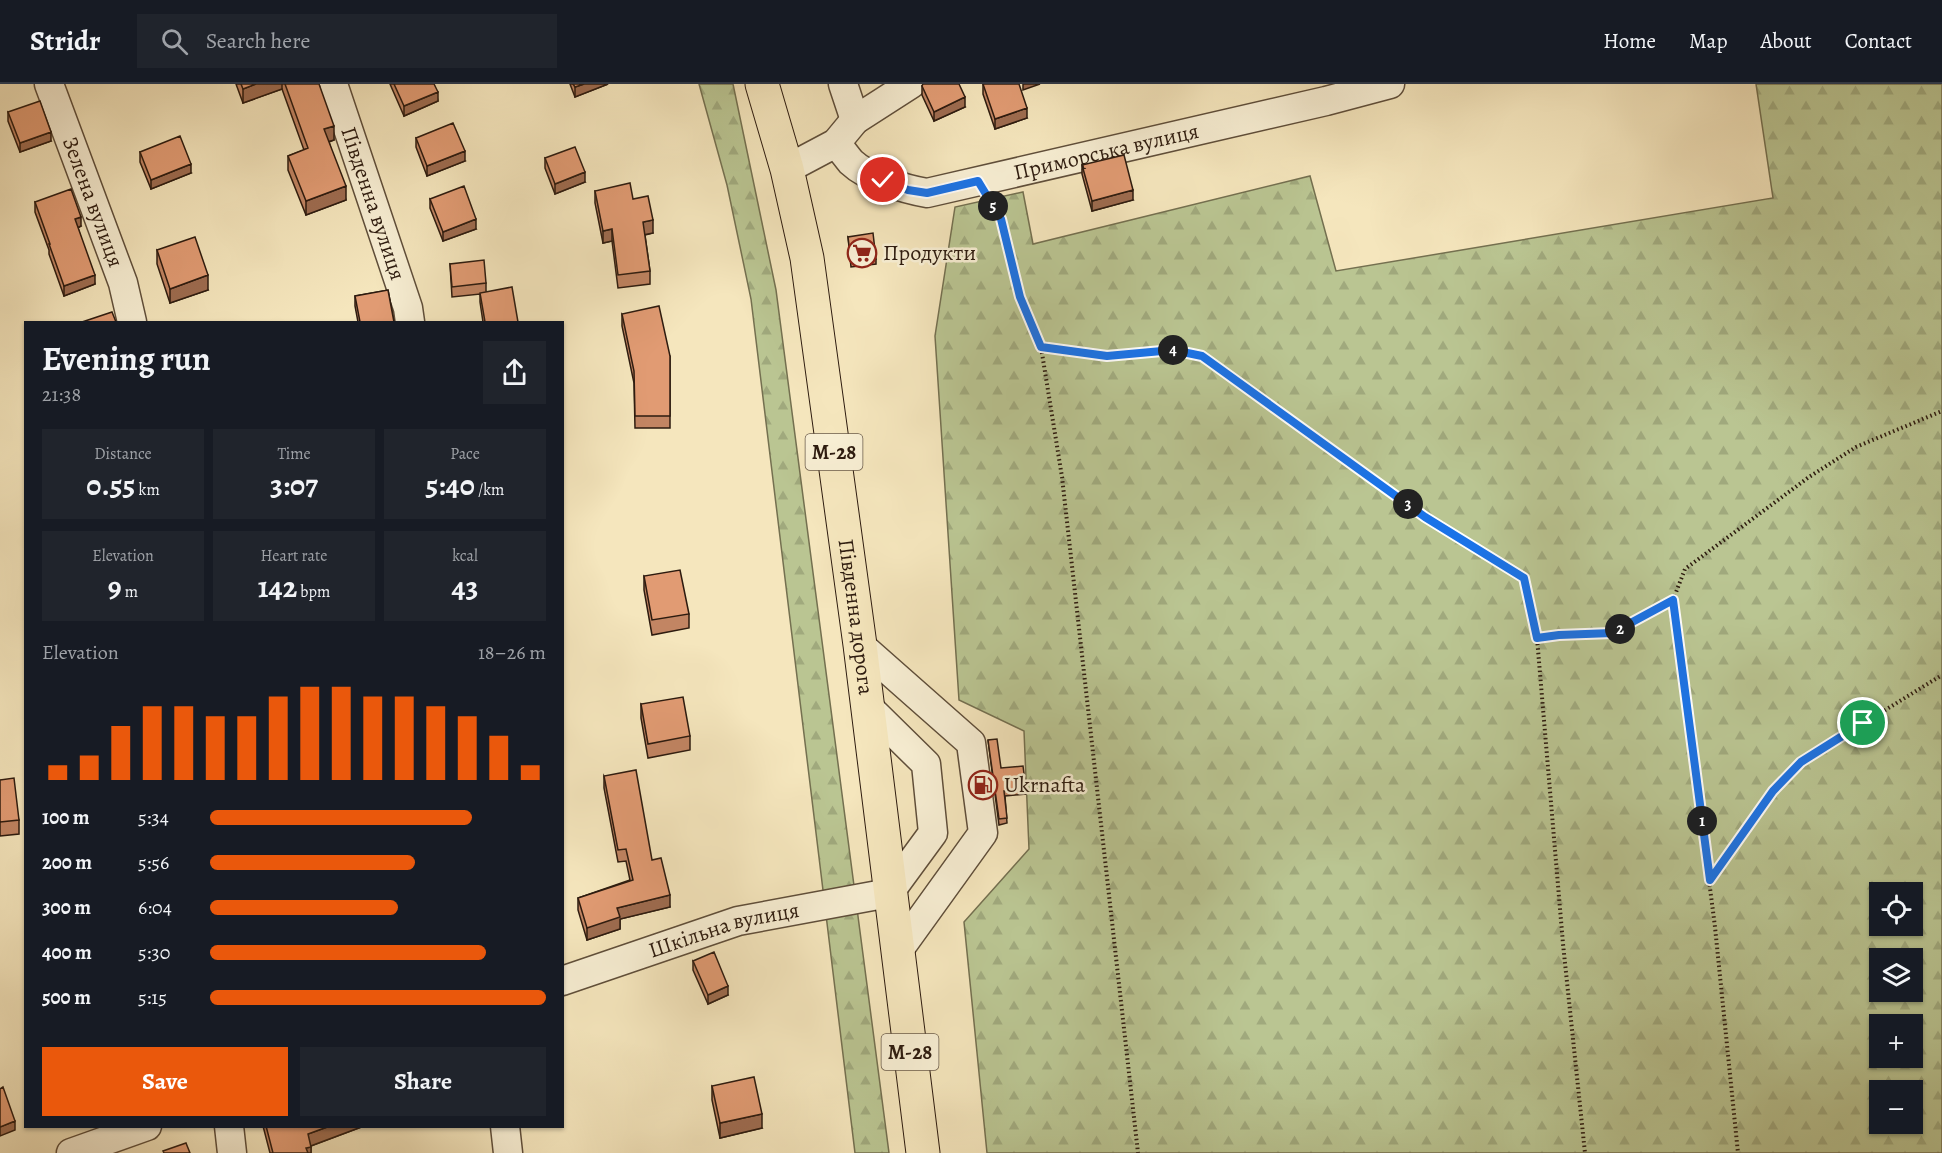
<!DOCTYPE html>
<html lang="en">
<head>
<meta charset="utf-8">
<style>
	:root { --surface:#171b24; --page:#20242c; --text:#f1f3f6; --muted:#9ea1a6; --line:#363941; --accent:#ea580c }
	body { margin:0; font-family:Alegreya,serif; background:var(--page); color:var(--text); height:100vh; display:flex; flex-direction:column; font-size:22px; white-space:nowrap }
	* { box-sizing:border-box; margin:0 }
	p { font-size:20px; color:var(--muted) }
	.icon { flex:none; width:33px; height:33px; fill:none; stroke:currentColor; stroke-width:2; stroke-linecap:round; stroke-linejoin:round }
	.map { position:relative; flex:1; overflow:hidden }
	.details { position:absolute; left:24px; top:237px; width:540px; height:807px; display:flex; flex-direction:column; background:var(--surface); border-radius:0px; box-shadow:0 2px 4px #0004 }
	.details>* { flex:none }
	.fabs { position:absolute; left:1869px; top:798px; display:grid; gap:12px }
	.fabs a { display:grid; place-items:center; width:54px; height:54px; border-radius:0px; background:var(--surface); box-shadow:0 2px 4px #0004; font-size:30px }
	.pin { position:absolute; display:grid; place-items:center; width:51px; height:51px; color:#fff; margin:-26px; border:3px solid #fff; border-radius:50%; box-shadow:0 2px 6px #0007 }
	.km { position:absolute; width:30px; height:30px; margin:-15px; border-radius:50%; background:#222; color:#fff; font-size:16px; line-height:30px; text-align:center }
	.round { display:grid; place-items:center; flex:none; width:63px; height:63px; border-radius:0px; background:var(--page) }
	.summary { display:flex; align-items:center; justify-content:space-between; height:102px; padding:0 18px }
	h1 { font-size:33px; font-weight:700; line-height:45px }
	.metrics { display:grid; grid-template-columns:repeat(3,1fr); gap:9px; height:102px; padding:6px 18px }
	.metrics div { display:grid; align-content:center; border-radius:0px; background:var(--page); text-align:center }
	.metrics b { font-size:30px; font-weight:700 }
	.metrics small { font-size:16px; font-weight:400 }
	.metrics p { font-size:16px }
	.chart { height:168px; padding:12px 18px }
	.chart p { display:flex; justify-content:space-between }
	.chart svg { width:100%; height:108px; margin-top:6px; stroke:var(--accent); stroke-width:6 }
	.cta { display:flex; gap:12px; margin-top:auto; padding:12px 18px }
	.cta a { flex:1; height:69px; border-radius:0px; background:var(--accent); color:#fff; font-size:24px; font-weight:700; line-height:69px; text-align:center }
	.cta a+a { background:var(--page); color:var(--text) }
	ul { padding:0 18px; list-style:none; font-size:20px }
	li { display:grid; grid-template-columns:96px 72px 1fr; align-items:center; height:45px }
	li i { height:15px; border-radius:8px; background:var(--accent) }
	header { display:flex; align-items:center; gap:36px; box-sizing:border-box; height:84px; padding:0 30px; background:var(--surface); border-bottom:2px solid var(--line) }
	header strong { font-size:28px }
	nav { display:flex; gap:33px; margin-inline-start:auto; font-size:21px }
	.search { width:420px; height:54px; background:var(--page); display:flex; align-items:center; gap:15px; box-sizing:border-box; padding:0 21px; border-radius:0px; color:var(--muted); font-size:22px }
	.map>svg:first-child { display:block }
	.forest { fill:url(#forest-firs); stroke:#747050; stroke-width:1.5; fill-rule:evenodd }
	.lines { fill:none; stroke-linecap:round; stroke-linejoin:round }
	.minor-casing { stroke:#5f4e3a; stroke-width:31 }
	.highway-casing { stroke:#2d1b0f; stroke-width:35 }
	.path { stroke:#2d1b0f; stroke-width:4; stroke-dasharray:1.5 3; stroke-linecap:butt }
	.minor { stroke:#f8efd4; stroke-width:28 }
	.highway { stroke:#f5e6bd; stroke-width:33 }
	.wall { fill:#c28563; stroke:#2d1b0f; stroke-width:1.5 }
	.shaded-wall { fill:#9e6c50; stroke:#2d1b0f; stroke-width:1.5 }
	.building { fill:#e19b73; stroke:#2d1b0f; stroke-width:1.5 }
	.route-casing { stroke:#fff; stroke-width:12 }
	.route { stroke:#1a73e8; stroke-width:8 }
	.labels { text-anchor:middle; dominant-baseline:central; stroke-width:5; stroke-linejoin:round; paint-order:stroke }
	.shield { fill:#f8efd4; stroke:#6a5b4a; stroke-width:1.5 }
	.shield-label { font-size:21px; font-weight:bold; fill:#2d1b0f }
	.street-label { font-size:22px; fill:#2d1b0f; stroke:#f8efd4 }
	.poi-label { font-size:22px; fill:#2d1b0f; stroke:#f8efd4; text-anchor:start }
</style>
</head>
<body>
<header>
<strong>Stridr</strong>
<div class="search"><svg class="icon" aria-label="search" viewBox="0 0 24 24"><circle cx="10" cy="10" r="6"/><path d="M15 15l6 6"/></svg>Search here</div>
<nav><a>Home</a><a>Map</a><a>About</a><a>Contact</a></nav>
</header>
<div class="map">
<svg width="1942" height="1069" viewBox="0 0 1942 1069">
	<defs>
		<pattern id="forest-firs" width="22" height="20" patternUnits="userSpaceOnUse" patternTransform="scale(1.5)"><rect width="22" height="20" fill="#bac592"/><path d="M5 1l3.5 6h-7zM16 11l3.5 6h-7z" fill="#a0a97d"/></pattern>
	</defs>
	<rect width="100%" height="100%" fill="#f5e6bd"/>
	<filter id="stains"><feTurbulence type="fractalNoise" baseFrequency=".00333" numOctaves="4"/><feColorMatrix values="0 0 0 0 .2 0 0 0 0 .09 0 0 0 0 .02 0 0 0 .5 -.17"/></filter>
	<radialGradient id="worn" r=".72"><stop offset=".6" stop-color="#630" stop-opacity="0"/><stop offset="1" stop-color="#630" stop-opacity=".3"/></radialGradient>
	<!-- forest -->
	<path class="forest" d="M699,0H733L776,206L889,1069H855L751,215L727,101Z
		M1756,0H1942V1069H987L964,838L1029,765L1024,647L959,616L935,252L955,123L1023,108L1033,160L1310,92L1336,187L1773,114ZM1880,808H1912V842H1880ZM1880,874H1912V908H1880ZM1880,940H1912V974H1880ZM1880,1006H1912V1040H1880Z"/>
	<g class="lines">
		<!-- minor casing -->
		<g class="minor-casing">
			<g id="minor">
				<path id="s1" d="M49,0L123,199L132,238"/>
				<path id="s2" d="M333,0L408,224L410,238"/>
				<path d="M843,0L855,36"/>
				<path id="s3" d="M836,59C841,65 846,72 851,78C868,94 904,105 927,109L1326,17L1390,0"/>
				<path d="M787,85L836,59L855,36L911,0"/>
				<path d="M860,561L971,659L983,749L898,867"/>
				<path id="s4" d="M562,897L738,837L889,809L933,749L926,680L867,622"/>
				<path d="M229,1042L232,1069"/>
				<path d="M505,1042L508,1069"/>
				<path d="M71,1069L147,1042"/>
			</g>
		</g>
		<!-- highway casing -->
		<g class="highway-casing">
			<g id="highway">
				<path id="s5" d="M762,0L787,85L807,174L860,561L923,1069"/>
			</g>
		</g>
		<!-- path -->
		<path class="path" d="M990,116L1001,135L1020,213L1041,263L1062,393L1138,1069
			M1041,263L1107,272L1173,266L1202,272L1425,433L1524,494L1537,554L1563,860L1585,1069
			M1673,516L1685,485L1809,393L1856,363L1942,327
			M1537,554L1559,551L1612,549L1673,516L1715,843L1738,1069
			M1710,796L1773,707L1801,678L1942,591"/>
		<!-- minor -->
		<use href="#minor" class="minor"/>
		<!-- highway -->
		<use href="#highway" class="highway"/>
	</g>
	<!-- wall -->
	<path class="wall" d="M236,0H319L334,56L329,58L346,116L306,131L288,86V72L304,66L282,5L243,19Z
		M390,0H434L438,17L404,32Z
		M570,0H608L575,13Z
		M983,0L1027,34L995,45L983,10Z
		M922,2L965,23L934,37L922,11Z
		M8,28L51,57L20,68L8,37Z
		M416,54L465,77L427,92L416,63Z
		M140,68L191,89L151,105L140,78Z
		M545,74L585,98L555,110L545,84Z
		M1082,81L1133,116L1092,127L1082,90Z
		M595,107L633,115L653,149L645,151L650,187V200L618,204L612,157L603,159L595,119Z
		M430,115L476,145L443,157L430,124Z
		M35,118L81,142L78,144L95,200L64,212L49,170V166L35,128Z
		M848,153L876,175V180L851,183Z
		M157,166L208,206L170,219L157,180Z
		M450,180L486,199V207L518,238H483L480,218V210L452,213Z
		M388,206L394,238H358L355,222V212Z
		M622,230L670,272V344H635L634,299L622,242Z
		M644,492L689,530V544L652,551L644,506Z
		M641,620L690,652V666L648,674L641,634Z
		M988,656L1001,684L1026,704V710L1005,712L1007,739L999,741Z
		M604,692L652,776L670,823L620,835V845L587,856L578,826V814L630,796L626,777L618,778L604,704Z
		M0,696L19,736V750L0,752Z
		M693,877L728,911L708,920L693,886Z
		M712,1002L762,1044L720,1054L712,1016Z
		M263,1042H364L311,1062V1069H270Z"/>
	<!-- shaded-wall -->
	<path class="shaded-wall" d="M256,0H282V5L243,19V5Z
		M584,0H608L575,13V3Z
		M1023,0H1040L1023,6Z
		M438,8V17L404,32V22Z
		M965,13V23L934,37V28Z
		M1027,24V34L995,45V35Z
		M334,42V56L324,59V45Z
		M51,48V57L20,68V59Z
		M465,67V77L427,92V82Z
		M191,80V89L151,105V96Z
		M585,88V98L555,110V100Z
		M346,102V116L306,131V117Z
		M1133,106V116L1092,127V117Z
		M81,133V142L75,145V135Z
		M476,135V145L443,157V148Z
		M653,136V149L643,151V138Z
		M612,145V157L603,159V147Z
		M95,191V200L64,212V202Z
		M208,191V206L170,219V205Z
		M670,811V823L620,835V845L587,856V844L617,824Z
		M728,902V911L708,920V911Z
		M762,1030V1044L720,1054V1039Z
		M15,1037V1046L0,1052V1043Z
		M330,1042H364L308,1063V1050Z
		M311,1063V1069H306V1064Z"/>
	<!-- building -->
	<path class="building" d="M241,0H256L243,5Z
		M285,0H319L334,42L324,45L346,102L306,117L288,72L308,64Z
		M394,0H434L438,8L404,22Z
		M573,0H584L575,3Z
		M923,0H959L965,13L934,28L922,2Z
		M983,0H1019L1027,24L995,35Z
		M40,17L51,48L20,59L8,28Z
		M453,39L465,67L427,82L416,54Z
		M180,52L191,80L151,96L140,68Z
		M575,63L585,88L555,100L545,74Z
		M1124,71L1133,106L1092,117L1082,81Z
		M630,99L633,115L648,112L653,136L643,138L650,187L618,191L612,145L603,147L595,107Z
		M464,102L476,135L443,148L430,115Z
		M71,105L81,133L75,135L95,191L64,202L49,160H50L35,118Z
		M873,149L876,175L851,178L848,153Z
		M195,153L208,191L170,205L157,166Z
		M484,176L486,199L452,203L450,180Z
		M512,203L518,238H485L480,209Z
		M388,206L394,238H360L355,212Z
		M659,222L670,272V332H635L634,287L622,230Z
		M112,228L116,238H82Z
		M680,486L689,530L652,536L644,492Z
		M683,613L690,652L648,660L641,620Z
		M997,655L1001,684L1023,682L1026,704L1004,707L1007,734L999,735L988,656Z
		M636,686L652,776L661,774L670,811L617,824L620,833L587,844L578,814L633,796L626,765L618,766L604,692Z
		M14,694L19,736L0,738V696Z
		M714,868L728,902L708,911L693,877Z
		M754,993L762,1030L720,1039L712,1002Z
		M3,1003L15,1037L0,1043V1005Z
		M266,1042H330L308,1050L311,1063L306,1064L308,1069H273Z
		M186,1059L190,1069H164L163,1067Z"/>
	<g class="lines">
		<!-- route casing -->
		<g class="route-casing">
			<path id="route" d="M883,96L908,106L927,109L978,97L1001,135L1020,213L1041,263L1107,272L1173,266L1202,272L1425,433L1524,494L1537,554L1559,551L1612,549L1673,516L1710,796L1773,707L1801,678L1863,639"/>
		</g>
		<!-- route -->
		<use href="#route" class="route"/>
	</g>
	<!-- icons -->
	<defs>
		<g id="supermarket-ring" transform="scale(1.5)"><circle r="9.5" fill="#f8efd4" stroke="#8f2418" stroke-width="1.5"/><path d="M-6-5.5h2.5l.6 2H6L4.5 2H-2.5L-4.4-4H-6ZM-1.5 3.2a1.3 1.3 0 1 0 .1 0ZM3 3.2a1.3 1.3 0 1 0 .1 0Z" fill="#8f2418"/></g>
		<g id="fuel-ring" transform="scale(1.5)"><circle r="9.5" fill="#f8efd4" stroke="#8f2418" stroke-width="1.5"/><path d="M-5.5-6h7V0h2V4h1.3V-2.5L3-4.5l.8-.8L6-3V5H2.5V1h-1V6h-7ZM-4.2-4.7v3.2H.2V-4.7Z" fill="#8f2418"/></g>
	</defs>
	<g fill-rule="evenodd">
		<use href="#supermarket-ring" x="862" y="169"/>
		<use href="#fuel-ring" x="983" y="701"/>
	</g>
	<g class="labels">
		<!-- shield labels -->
		<g class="shield">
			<rect x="805.5" y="350" width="57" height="36" rx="4.5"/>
			<rect x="881.5" y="950" width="57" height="36" rx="4.5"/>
		</g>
		<g class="shield-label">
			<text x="834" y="368">М-28</text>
			<text x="910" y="968">М-28</text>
		</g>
		<!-- street labels -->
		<g class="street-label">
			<text stroke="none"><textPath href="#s3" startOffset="291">Приморська вулиця</textPath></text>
			<text stroke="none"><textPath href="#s1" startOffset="126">Зелена вулиця</textPath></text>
			<text stroke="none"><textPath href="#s2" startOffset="126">Південна вулиця</textPath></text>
			<text stroke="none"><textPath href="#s5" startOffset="542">Південна дорога</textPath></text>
			<text stroke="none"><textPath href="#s4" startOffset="170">Шкільна вулиця</textPath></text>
		</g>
		<!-- poi labels -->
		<g class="poi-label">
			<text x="883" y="169">Продукти</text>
			<text x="1004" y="701">Ukrnafta</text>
		</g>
	</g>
	<rect width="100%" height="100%" filter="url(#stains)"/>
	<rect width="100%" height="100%" fill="url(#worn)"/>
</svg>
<div class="fabs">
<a><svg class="icon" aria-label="locate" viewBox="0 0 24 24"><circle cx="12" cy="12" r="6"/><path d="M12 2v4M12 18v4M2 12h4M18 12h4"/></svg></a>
<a><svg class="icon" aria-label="layers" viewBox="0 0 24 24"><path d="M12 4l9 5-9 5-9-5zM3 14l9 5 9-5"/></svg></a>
<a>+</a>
<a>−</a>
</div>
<div class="pin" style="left:1863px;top:639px;background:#1e9e55"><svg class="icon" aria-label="arrive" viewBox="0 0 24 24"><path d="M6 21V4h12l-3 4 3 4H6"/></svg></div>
<div class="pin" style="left:883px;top:96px;background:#d93025"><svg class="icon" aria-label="check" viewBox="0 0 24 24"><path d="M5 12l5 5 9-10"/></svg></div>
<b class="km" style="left:1702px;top:737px">1</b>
<b class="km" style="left:1620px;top:545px">2</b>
<b class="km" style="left:1408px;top:420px">3</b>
<b class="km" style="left:1173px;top:266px">4</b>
<b class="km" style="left:993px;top:122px">5</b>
<section class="details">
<div class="summary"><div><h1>Evening run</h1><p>21:38</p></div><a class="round"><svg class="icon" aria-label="share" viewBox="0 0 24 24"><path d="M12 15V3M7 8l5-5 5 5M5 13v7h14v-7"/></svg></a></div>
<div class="metrics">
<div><p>Distance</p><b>0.55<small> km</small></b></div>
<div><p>Time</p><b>3:07</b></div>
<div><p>Pace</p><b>5:40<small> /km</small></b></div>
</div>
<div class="metrics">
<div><p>Elevation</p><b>9<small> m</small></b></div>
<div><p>Heart rate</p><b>142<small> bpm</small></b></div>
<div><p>kcal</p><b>43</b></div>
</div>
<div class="chart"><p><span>Elevation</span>18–26 m</p>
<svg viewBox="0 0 160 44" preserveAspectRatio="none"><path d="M5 44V38M15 44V34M25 44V22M35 44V14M45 44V14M55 44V18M65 44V18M75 44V10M85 44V6M95 44V6M105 44V10M115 44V10M125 44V14M135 44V18M145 44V26M155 44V38"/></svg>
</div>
<ul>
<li><b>100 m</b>5:34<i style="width:78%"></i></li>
<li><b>200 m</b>5:56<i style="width:61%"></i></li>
<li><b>300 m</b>6:04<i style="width:56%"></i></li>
<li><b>400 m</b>5:30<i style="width:82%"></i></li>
<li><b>500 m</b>5:15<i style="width:100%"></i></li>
</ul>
<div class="cta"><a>Save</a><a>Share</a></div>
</section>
</div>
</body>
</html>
